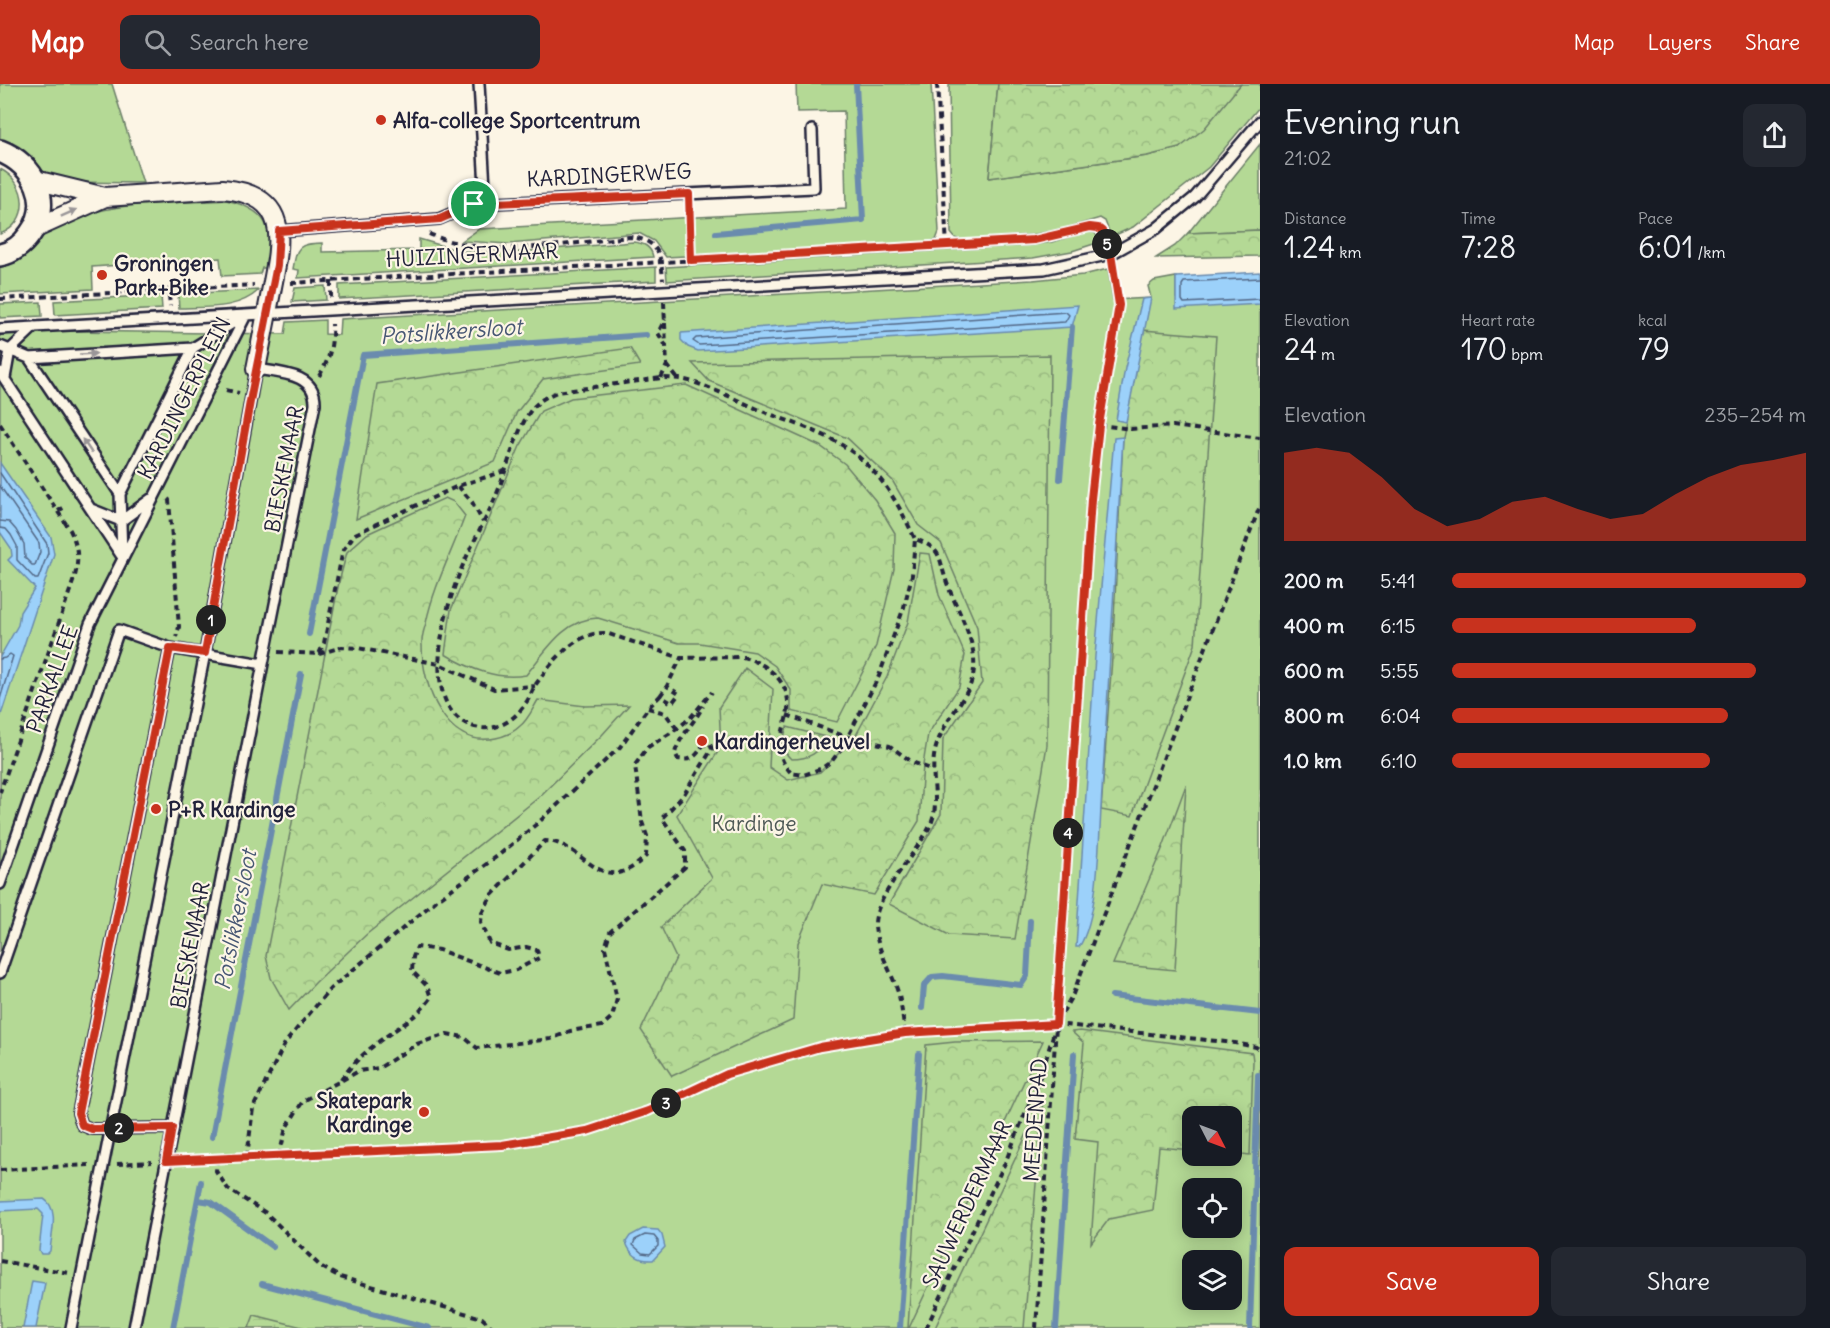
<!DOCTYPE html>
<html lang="en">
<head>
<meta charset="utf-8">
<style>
	:root { --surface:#171b24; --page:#242831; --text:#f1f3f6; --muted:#9ea1a6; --accent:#c8321e }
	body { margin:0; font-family:Delius,sans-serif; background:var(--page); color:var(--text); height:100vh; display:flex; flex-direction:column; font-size:22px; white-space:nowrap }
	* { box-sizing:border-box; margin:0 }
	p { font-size:20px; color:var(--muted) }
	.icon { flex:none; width:33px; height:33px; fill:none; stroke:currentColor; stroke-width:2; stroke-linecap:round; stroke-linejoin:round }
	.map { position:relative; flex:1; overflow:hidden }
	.details { display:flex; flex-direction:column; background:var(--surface); width:570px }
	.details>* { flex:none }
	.needle { width:39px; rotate:132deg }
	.buttons { position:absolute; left:1182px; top:1022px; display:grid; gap:12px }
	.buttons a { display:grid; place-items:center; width:60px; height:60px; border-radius:12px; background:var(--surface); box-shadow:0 3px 15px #0003; font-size:30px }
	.pin { position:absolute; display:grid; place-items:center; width:51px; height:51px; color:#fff; margin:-26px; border:3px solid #fff; border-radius:50%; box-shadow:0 2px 6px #0007 }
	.km { position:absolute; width:30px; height:30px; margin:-15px; border-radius:50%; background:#222; color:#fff; font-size:16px; line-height:30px; text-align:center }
	.round { display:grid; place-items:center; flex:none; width:63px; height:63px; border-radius:12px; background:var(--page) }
	.head { display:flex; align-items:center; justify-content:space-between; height:102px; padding:0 24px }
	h1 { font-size:33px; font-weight:600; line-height:45px }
	.metrics { display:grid; grid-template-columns:repeat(3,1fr); gap:9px; height:102px; padding:6px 24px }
	.metrics div { display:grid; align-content:center }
	.metrics b { font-size:30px; font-weight:600 }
	.metrics small { font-size:16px; font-weight:400 }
	.metrics p { font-size:16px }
	.chart { height:168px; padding:12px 24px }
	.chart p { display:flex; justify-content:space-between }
	.chart svg { width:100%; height:108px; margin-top:6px; fill:var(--accent); opacity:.7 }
	.cta { display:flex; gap:12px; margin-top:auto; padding:12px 24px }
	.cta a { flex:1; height:69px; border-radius:12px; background:var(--accent); color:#fff; font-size:24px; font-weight:600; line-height:69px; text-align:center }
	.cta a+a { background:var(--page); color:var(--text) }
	ul { padding:0 24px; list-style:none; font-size:20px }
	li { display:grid; grid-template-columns:96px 72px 1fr; align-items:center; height:45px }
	li i { height:15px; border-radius:8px; background:var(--accent) }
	header { display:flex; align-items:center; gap:36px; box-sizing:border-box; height:84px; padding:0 30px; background:var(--accent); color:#fff }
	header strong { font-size:28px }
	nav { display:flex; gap:33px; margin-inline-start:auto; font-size:21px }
	.search { width:420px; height:54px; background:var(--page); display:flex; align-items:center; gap:15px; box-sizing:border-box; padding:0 21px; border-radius:12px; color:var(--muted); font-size:22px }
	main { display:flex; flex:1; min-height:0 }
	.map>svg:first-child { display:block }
	.green { fill:#b4d995; stroke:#6b7e68; stroke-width:1.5; fill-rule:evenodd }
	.forest { fill:url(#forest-crowns); stroke:#6b7e68; stroke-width:1.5 }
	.wetland { fill:url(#wetland-marsh); stroke:#6b7e68; stroke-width:1.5 }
	.water { fill:#9cd1fa; stroke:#6b8bae; stroke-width:1.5 }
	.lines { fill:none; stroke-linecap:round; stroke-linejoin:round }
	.shore { stroke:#536887; stroke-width:1.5 }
	.stream { stroke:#6b8bae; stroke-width:6 }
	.service-casing { stroke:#22223b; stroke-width:14 }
	.minor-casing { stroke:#22223b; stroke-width:22 }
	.tertiary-casing { stroke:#22223b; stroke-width:26 }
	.path { stroke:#22223b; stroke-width:4; stroke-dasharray:6 4.5; stroke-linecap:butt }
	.service { stroke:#fcf5e5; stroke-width:9 }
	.minor { stroke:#fcf5e5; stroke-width:18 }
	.tertiary { stroke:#fcf5e5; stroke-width:21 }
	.oneway { fill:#9a9698 }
	.route-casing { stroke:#fff; stroke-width:12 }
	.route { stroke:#c8321e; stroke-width:8 }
	.poi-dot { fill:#c8321e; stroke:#fcf5e5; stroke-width:2 }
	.labels { text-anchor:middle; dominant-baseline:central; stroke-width:4.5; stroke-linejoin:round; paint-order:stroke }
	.poi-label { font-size:21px; font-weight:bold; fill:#22223b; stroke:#fcf5e5; text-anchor:start }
	.street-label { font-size:21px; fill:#22223b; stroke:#fcf5e5 }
	.park-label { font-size:21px; fill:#4e5956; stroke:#fcf5e5 }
	.water-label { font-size:22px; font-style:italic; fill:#475774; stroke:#fcf5e5 }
</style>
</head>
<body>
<header>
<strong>Map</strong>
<div class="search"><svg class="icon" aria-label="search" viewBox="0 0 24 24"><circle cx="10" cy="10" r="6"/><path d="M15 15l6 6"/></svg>Search here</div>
<nav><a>Map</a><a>Layers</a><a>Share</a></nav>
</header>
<main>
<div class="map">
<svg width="1260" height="1244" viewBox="0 0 1260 1244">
	<defs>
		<pattern id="forest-crowns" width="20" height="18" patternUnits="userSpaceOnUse" patternTransform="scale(1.5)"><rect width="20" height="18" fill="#b4d995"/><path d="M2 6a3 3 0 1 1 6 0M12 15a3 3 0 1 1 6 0" fill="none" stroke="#9aba81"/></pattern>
		<pattern id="wetland-marsh" width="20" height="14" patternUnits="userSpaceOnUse" patternTransform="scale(1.5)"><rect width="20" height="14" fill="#b4d995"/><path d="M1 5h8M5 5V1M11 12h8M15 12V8" fill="none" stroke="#9aba81"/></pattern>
	</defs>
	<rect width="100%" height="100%" fill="#fcf5e5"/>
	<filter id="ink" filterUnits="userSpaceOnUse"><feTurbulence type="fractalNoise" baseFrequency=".0167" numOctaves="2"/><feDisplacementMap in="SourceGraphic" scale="12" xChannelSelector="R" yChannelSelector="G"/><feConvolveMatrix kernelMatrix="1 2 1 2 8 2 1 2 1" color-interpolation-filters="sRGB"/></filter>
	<g filter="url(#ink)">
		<!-- green -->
		<path class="green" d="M0,0H112L143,99L69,98L45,91L26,72L0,60Z
			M796,0H931L939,148L936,156L928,159L666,173L654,157L639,149L508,160L462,157L479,145L846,125L844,27L797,28Z
			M949,0H998L989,94L1147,72L1179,64L1241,0H1260V22L1209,83L1133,143L1111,153L1105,137L1100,134L1064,145L1031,151L961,157L955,154L951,149Z
			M1260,60V146L1188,149Z
			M0,85C28,98 31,139 0,150Z
			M226,116C268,126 274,143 266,184H262L260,190L222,192L220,174L92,183L93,205L0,210V177C30,160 62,137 95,128C132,118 187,119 226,116Z
			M1088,147L1095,149L1100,158L1072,167L1033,174L667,197L666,183L1031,161L1052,158Z
			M419,155L460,167L508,169L633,158C643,159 651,162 653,173L298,194L299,186L293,185C297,162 298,160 322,159V168L419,166Z
			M656,183V197L339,215V201Z
			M1108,185L1113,216L1151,214L1148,202L1154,197L1176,193V214L1260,210V1244H0V246L285,250L287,238L325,236V250L339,251L340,235L1033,196L1083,191ZM1192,1032H1232V1071H1192ZM1192,1104H1232V1143H1192ZM1192,1176H1232V1215H1192Z
			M325,202L326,216L292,218L295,204Z
			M259,206C238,226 207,223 179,224L178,210Z
			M161,211L162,225L55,231L54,217Z
			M41,218L42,232L0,234V220Z"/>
		<!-- forest -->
		<path class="forest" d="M998,0H1241L1204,45L1179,64L1147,72L989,94Z
			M1260,146V172L1156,174L1175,162L1188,149Z
			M1143,246L1216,252L1195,561L1132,732L1101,726L1112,574L1123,353Z
			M630,264L640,281L543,295L517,328L495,378L356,435L377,300Z
			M1050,271L1047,661L1015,855L949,851L889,820L941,730L943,655L982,599L977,543L941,459L918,441L892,396L847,354L709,297L692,279Z
			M686,301L820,362L845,380L875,416L895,449L894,485L876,562L837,638L791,627V606L775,582L755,568L700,559H679L598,534C565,534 545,568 526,591C496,596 470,585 445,570L451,526L520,362L541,327L571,314Z
			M445,414L454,418L465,432C452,468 434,501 426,539C424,546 421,554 422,561C422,601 445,665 496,654C505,652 513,649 520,642C528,636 533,624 538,616L585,622L629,621L602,651L538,714L367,850L316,898L289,926L271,894L266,872L339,498L347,468L367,450Z
			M920,469L930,470L939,511L965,571L959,603L928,650L923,681L919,737L874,811L822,800L798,859L793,936L672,992L641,946L676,874L661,843L712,794L677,731L721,663L719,623L745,584L773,605L769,683L788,696L820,688L855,653L887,593L908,538Z
			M787,643L829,654C817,669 811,675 791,675C780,665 783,656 787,643Z
			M1186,701L1175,886L1113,880L1163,763Z
			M1080,947L1252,969L1253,977L1250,1071L1232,1069V1032H1192V1066L1159,1063L1153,1126L1109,1135L1091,1159L1098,1058L1075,1055L1084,959L1072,948Z
			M1043,957L909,1244H908L926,961L955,958Z
			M1043,1016L1024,1244H935Z"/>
		<!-- wetland -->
		<path class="wetland" d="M254,1231L306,1244H249Z"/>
		<!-- water -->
		<path class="water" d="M1260,188V220L1176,225V193Z
			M1151,214L1126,338L1116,336L1125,284L1142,215Z
			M1078,221L1072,243L698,267L688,263L681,256V249Z
			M1123,353C1117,471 1110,589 1102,707C1099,746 1100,832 1079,863H1076L1095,572L1114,354Z
			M0,379L51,453L54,470L0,634V573L18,541L20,528L35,504L8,476L12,472L11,464L0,448Z
			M44,1115C60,1125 51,1151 50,1167L47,1170H41L39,1166L43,1130L38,1125L0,1127V1117Z
			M643,1145L658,1146L662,1151L665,1163L653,1176C640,1177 630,1171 626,1158L630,1152Z
			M32,1197L45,1199L36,1244H23Z"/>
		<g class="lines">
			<!-- shore -->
			<path class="shore" d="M1260,194L1184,198L1182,201V216L1184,219L1260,215
				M1066,228L1069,231L1065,238L699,261L693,257L696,254Z
				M0,389L47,460L48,469L38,495H35L17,476V462L11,451L6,445L0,444
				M0,402L39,459L40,468L35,481H32L25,474L24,460L16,446L9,438L0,437
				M0,575L5,574L10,570L13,572L0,615
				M645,1151L654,1152L658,1157V1162L650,1170L642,1169L633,1161L635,1156Z"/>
			<!-- stream -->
			<path class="stream" d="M716,149L863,136L856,0
				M1060,395L1072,243
				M309,550L363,271L646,251
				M1112,912L1260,929
				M922,924L924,902L932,893L943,892L1021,901L1027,892L1030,837
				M212,1053L301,590
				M198,1116L211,1118L273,1163
				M262,1200L429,1244
				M173,1244L201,1098
				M900,1244L919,970
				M1056,1244L1074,970
				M1250,1244L1258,991"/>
			<!-- service casing -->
			<g class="service-casing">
				<path id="service" d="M479,0L486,120
					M279,147L439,135L474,120L814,104L812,46
					M0,245L1044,185L1111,170L1156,145L1195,113L1260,37
					M0,262L29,274L193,264L244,232
					M29,274L120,410
					M0,288L121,471
					M5,294L10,266L34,243
					M91,425L121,437L151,415
					M122,471L120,410L193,264
					M0,800L90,540L246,231
					M0,889L119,546L170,564
					M173,1044L92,1045L82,1041L78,1029L170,564L263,580
					M71,1244L205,569L256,285C280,289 316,289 315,320L263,580L134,1244"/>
			</g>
			<!-- minor casing -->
			<g class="minor-casing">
				<path id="minor" d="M35,96L105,113L223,105C292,111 281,158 271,208C266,233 261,259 256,285
					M34,145L105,113"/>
			</g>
			<!-- tertiary casing -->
			<g class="tertiary-casing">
				<path id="tertiary" d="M0,67C34,80 54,118 30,150C23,160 12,169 0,171"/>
			</g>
			<!-- path -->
			<path class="path" d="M937,0L947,162
				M689,123L691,176
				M429,150C491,176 566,159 630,153C659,156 661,171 663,196
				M331,197V214
				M291,199L947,162L1034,156L1090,143L1102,147L1107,158
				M169,211L170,222
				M0,215L254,201
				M664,218L666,262
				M667,281L677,294
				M319,292C330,275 333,260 332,240
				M661,294L667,281L666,262L658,249L665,235
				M226,306L239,309
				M0,340L70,446C78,462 79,475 75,492L0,708
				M1099,341L1131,345L1173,342L1260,354
				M458,402L472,418L483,438
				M168,415L169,416L179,543L176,553
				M58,427L65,423
				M278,568L319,570L324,559L343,466L355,450L458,402L505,387
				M319,570L342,563L358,564L439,580L494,605L535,602
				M660,612L667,602
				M648,624L665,629L677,645
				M787,631L847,653L890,662L912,678L933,686
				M1057,938L1073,910L1260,422
				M905,949C903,937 902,924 899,912C893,888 875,865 875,839C876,812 916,769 929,744C942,721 929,692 935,667C940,646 953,630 965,611C989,573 960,535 947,499C938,475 944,465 915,455L912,491L904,523L879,592L843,662L832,677L822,684L804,691L791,689C772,667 782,655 787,631C794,601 769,580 743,573L681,574L606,549C576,547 552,578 536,600C532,606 530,614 525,620C514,637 496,648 475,643C419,627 442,535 457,496C467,468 483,442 495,414C506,390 516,346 531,326C538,317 547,312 557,308L661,294C673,294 683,295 693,298C717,306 739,317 762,327C795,340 834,351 861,375C886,397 901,425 915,455
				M341,996C351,981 363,970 377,959C396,944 417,934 431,914L427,902L412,887L413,873L417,863L439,866L500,889L516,886L539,874L537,866L526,863L508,866L490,859L481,838L482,829L492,811L545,757C584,757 600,818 646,772L647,752L642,738L635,681L648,663L677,645L691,633L712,608
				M279,1072L286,1044L303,1017L359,987L379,984L417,960L447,950L464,953L477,964L551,955L570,947L602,942L612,933L617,915L605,864L610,848L685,783V767L662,734L683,712L712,665L710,660L703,661C696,673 692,677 678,675L675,669C679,653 695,638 703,622
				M247,1073L253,1024L285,959L330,905L438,815L499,771L539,738L620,663L648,624L660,612L672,619L679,610L667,602L681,574
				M217,1074L216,1087L228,1105L266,1129L320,1182L340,1193L482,1234L493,1244
				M180,1077L502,1061L587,1047L649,1027L727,990L820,963L905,949L1056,940L1235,959L1256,963L1260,966
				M117,1080L152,1078
				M0,1086L89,1081
				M0,1177L69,1189
				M926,1244L1005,1079L1043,985L1054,948
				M1036,1244L1091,415L1099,341L1119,221L1114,182"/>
			<!-- service -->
			<use href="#service" class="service"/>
			<!-- minor -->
			<use href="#minor" class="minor"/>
			<!-- tertiary -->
			<use href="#tertiary" class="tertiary"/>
		</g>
		<!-- one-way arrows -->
		<defs><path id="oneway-solid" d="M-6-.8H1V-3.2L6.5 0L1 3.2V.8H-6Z" transform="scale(1.5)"/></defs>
		<g class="oneway">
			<use href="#oneway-solid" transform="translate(69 129) rotate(-24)"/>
			<use href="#oneway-solid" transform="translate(88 270) rotate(-3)"/>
			<use href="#oneway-solid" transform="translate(87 362) rotate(-124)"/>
		</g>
	</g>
	<g class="lines" filter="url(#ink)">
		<!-- route casing -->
		<g class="route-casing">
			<path id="route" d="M689,110L691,176L1034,156L1090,143L1098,144L1102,147L1111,170L1119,221L1099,341L1091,415L1056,940L905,949L820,963L727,990L648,1027L587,1047L502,1061L166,1077L172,1044L92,1045L82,1041L78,1029L170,564L205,569L251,312L277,181L279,147L440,135L474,120Z"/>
		</g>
		<!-- route -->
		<use href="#route" class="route"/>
	</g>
	<!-- markers -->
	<g class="poi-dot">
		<circle cx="381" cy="36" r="6"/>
		<circle cx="102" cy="191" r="6"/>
		<circle cx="702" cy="657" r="6"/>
		<circle cx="156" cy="725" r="6"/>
		<circle cx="424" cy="1028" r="6"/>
	</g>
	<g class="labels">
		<!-- poi labels -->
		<g class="poi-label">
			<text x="393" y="36">Alfa-college Sportcentrum</text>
			<text x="114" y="179">Groningen<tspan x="114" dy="24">Park+Bike</tspan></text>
			<text x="714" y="657">Kardingerheuvel</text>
			<text x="168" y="725">P+R Kardinge</text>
			<text x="412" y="1016" text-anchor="end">Skatepark<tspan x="412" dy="24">Kardinge</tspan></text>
		</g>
		<!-- street labels -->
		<g class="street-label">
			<text transform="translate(609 91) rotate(-3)">KARDINGERWEG</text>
			<text transform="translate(472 171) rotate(-3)">HUIZINGERMAAR</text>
			<text transform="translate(184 314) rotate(-63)">KARDINGERPLEIN</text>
			<text transform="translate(284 385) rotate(-79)">BIESKEMAAR</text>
			<text transform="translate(52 595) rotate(-70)">PARKALLEE</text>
			<text transform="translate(190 861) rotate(-79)">BIESKEMAAR</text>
			<text transform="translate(1035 1036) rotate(-86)">MEEDENPAD</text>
			<text transform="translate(967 1120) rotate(-65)">SAUWERDERMAAR</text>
		</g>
		<!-- park labels -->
		<g class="park-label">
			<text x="754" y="739">Kardinge</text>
		</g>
		<!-- water labels -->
		<g class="water-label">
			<text transform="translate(451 247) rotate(-4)">Potslikkersloot</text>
			<text transform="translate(235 836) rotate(-79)">Potslikkersloot</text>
		</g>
	</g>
</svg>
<div class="buttons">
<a><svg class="needle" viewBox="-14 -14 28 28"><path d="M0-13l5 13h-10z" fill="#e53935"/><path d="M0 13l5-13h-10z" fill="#9ea1a6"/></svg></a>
<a><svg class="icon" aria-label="locate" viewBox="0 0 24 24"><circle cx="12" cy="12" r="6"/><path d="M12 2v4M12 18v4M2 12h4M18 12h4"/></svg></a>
<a><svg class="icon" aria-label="layers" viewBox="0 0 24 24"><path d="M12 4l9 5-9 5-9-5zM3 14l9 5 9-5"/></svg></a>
</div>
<div class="pin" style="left:474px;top:120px;background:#1e9e55"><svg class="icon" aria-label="arrive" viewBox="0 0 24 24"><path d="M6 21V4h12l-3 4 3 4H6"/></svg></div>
<b class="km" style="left:211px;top:536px">1</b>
<b class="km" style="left:119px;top:1044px">2</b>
<b class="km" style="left:666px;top:1019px">3</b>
<b class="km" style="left:1068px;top:749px">4</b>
<b class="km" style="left:1107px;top:160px">5</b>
</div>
<section class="details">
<div class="head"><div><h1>Evening run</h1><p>21:02</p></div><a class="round"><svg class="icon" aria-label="share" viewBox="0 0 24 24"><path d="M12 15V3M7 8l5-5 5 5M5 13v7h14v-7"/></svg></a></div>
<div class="metrics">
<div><p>Distance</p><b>1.24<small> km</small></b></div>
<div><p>Time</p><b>7:28</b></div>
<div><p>Pace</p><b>6:01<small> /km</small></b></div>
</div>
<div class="metrics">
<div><p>Elevation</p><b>24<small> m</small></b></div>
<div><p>Heart rate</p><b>170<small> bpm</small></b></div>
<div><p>kcal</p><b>79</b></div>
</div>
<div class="chart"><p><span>Elevation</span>235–254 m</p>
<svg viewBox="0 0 160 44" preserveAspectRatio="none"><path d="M0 44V8L10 6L20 8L30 18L40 31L50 38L60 35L70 28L80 26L90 31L100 35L110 33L120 25L130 18L140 13L150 11L160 8V44z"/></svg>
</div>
<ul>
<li><b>200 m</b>5:41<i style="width:100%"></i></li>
<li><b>400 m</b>6:15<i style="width:69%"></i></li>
<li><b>600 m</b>5:55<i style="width:86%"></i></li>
<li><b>800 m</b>6:04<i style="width:78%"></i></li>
<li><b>1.0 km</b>6:10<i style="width:73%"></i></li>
</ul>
<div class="cta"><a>Save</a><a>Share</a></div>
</section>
</main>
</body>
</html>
